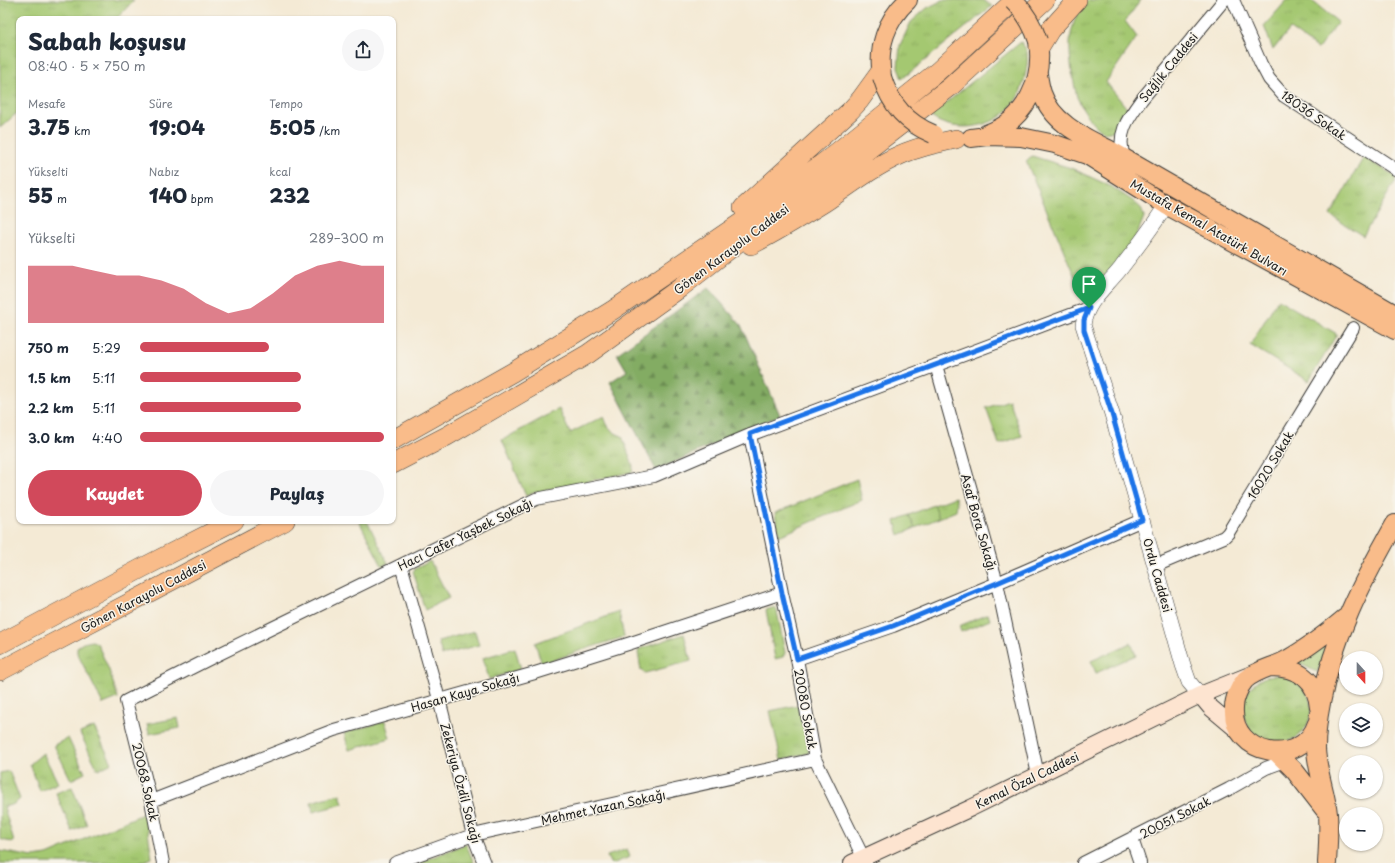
<!DOCTYPE html>
<html lang="tr">
<head>
<meta charset="utf-8">
<style>
	:root { --surface:#fff; --page:#f6f6f7; --text:#1f2937; --muted:#747a83; --accent:#d1495b }
	body { margin:0; font-family:"Playpen Sans",sans-serif; background:var(--page); color:var(--text); height:100vh; display:flex; flex-direction:column; font-size:15px; white-space:nowrap }
	* { box-sizing:border-box; margin:0 }
	p { font-size:13px; color:var(--muted) }
	.icon { flex:none; width:22px; height:22px; fill:none; stroke:currentColor; stroke-width:2; stroke-linecap:round; stroke-linejoin:round }
	.map { position:relative; flex:1; overflow:hidden }
	.sheet { position:absolute; left:16px; top:16px; width:380px; height:508px; display:flex; flex-direction:column; background:var(--surface); border-radius:8px; box-shadow:0 1px 3px #0004 }
	.sheet>* { flex:none }
	.needle { width:26px; rotate:159deg }
	.buttons { position:absolute; left:1339px; top:651px; display:grid; gap:8px }
	.buttons a { display:grid; place-items:center; width:44px; height:44px; border-radius:50%; background:var(--surface); box-shadow:0 1px 3px #0004; font-size:20px }
	.pin { position:absolute; display:grid; place-items:center; width:34px; height:34px; color:#fff; margin:-41px -17px; border-radius:50% 50% 50% 0; rotate:-45deg; box-shadow:0 0 4px #0007 }
	.pin .icon { rotate:45deg }
	.round { display:grid; place-items:center; flex:none; width:42px; height:42px; border-radius:21px; background:var(--page) }
	.summary { display:flex; align-items:center; justify-content:space-between; height:68px; padding:0 12px }
	h1 { font-size:22px; font-weight:800; line-height:30px }
	.metrics { display:grid; grid-template-columns:repeat(3,1fr); gap:6px; height:68px; padding:4px 12px }
	.metrics div { display:grid; align-content:center }
	.metrics b { font-size:20px; font-weight:800 }
	.metrics small { font-size:11px; font-weight:400 }
	.metrics p { font-size:11px }
	.chart { height:112px; padding:8px 12px }
	.chart p { display:flex; justify-content:space-between }
	.chart svg { width:100%; height:72px; margin-top:4px; fill:var(--accent); opacity:.7 }
	.primary-button { display:flex; gap:8px; margin-top:auto; padding:8px 12px }
	.primary-button a { flex:1; height:46px; border-radius:24px; background:var(--accent); color:#fff; font-size:16px; font-weight:800; line-height:46px; text-align:center }
	.primary-button a+a { background:var(--page); color:var(--text) }
	ul { padding:0 12px; list-style:none; font-size:13px }
	li { display:grid; grid-template-columns:64px 48px 1fr; align-items:center; height:30px }
	li i { height:10px; border-radius:5px; background:var(--accent) }
	.map>svg:first-child { display:block }
	.grass { fill:url(#grass-tufts); stroke:#607246 }
	.forest { fill:url(#forest-firs); stroke:#506440 }
	.park { fill:#a4c871; stroke:#607246 }
	.lines { fill:none; stroke-linecap:round; stroke-linejoin:round }
	.minor-casing { stroke:#3c3b38; stroke-width:14 }
	.tertiary-casing { stroke:#3c3b38; stroke-width:16 }
	.secondary-casing { stroke:#3c3b38; stroke-width:18 }
	.primary-casing { stroke:#3c3b38; stroke-width:20 }
	.trunk-casing { stroke:#3c3b38; stroke-width:20 }
	.minor { stroke:#fff; stroke-width:12 }
	.tertiary { stroke:#fff; stroke-width:15 }
	.secondary { stroke:#fde4d0; stroke-width:16 }
	.primary { stroke:#f9bc8a; stroke-width:18 }
	.trunk { stroke:#f9bc8a; stroke-width:19 }
	.primary-bridge-casing { stroke:#3c3b38; stroke-width:20; stroke-linecap:butt }
	.primary-bridge { stroke:#f9bc8a; stroke-width:18 }
	.route-casing { stroke:#fff; stroke-width:8 }
	.route { stroke:#1a73e8; stroke-width:5 }
	.labels { text-anchor:middle; dominant-baseline:central; stroke-width:3; stroke-linejoin:round; paint-order:stroke }
	.street-label { font-size:12px; fill:#1c1c1c; stroke:#f7f3e8 }
</style>
</head>
<body>
<div class="map">
<svg width="1395" height="863" viewBox="0 0 1395 863">
	<defs>
		<pattern id="grass-tufts" width="24" height="20" patternUnits="userSpaceOnUse"><rect width="24" height="20" fill="#a4c871"/><path d="M3 7l-1-3M5 7V3M7 7l1-3M15 17l-1-3M17 17v-4M19 17l1-3" fill="none" stroke="#8dab61"/></pattern>
		<pattern id="forest-firs" width="22" height="20" patternUnits="userSpaceOnUse"><rect width="22" height="20" fill="#83ac63"/><path d="M5 1l3.5 6h-7zM16 11l3.5 6h-7z" fill="#6a8b51"/></pattern>
	</defs>
	<rect width="100%" height="100%" fill="#f7f3e8"/>
	<filter id="ink" filterUnits="userSpaceOnUse"><feTurbulence type="fractalNoise" baseFrequency=".025" numOctaves="2"/><feDisplacementMap in="SourceGraphic" scale="8" xChannelSelector="R" yChannelSelector="G"/><feConvolveMatrix kernelMatrix="1 2 1 2 8 2 1 2 1" color-interpolation-filters="sRGB"/></filter>
	<filter id="wash" filterUnits="userSpaceOnUse"><feTurbulence type="fractalNoise" baseFrequency=".012" numOctaves="4" result="noise"/><feDisplacementMap in="SourceGraphic" scale="16" xChannelSelector="R" yChannelSelector="G"/><feGaussianBlur stdDeviation="0.9" result="paint"/><feColorMatrix in="noise" values="0 0 0 0 0 0 0 0 0 0 0 0 0 0 0 0 0 1.4 0 .05"/><feComposite in="paint" operator="in"/></filter>
	<g filter="url(#wash)">
		<rect width="100%" height="100%" fill="#f4ead5"/>
		<!-- grass -->
		<path class="grass" d="M0,0H134L116,19H19V111L0,128Z
			M943,0H983L992,6L902,79L898,67L900,45L911,22L927,8Z
			M1088,0H1141L1125,21L1137,37L1106,82L1129,111C1124,119 1117,134 1105,132C1096,131 1080,105 1077,97C1073,81 1069,58 1070,42C1070,34 1075,18 1078,12C1080,7 1085,3 1088,0Z
			M1287,0H1311L1338,22L1318,49L1290,29L1273,50L1264,26Z
			M1021,42C1023,45 1026,48 1027,52C1028,59 1027,69 1025,76C1022,91 1016,103 1005,113C985,130 950,132 930,116Z
			M1032,156L1071,168L1112,187L1133,201L1141,208L1144,217L1134,241L1102,281L1082,294L1026,161Z
			M1364,157L1395,176V182L1363,236L1330,215Z
			M1278,299L1337,334L1309,381L1250,345Z
			M1009,400L1022,436L999,444L986,408Z
			M559,409L570,433L604,416C607,427 611,432 622,436L633,466L632,472L533,493L526,496L502,440Z
			M857,479L862,500L779,536L775,513Z
			M955,497L957,503L956,511L939,518L934,505Z
			M909,515L915,528L899,535L895,521Z
			M359,521H367L388,563L382,566Z
			M430,561L449,598L425,610L413,571L415,569Z
			M775,607L777,611L785,653L783,657L775,659L766,610Z
			M988,614L990,620L961,632L959,626Z
			M475,631L479,645L442,655L438,641Z
			M1337,631L1317,672L1294,661Z
			M684,634L691,661L645,673L641,670L638,653L639,649Z
			M92,641L97,643L109,670L118,698L103,704L77,653V647L83,643Z
			M1131,643L1136,655L1096,673L1091,661Z
			M515,648L521,669L489,679L483,658Z
			M1243 709a34 34 0 1 1 68 0a34 34 0 1 1-68 0Z
			M798,705L809,753L781,760L770,711Z
			M178,718L180,728L149,734L147,724Z
			M385,721L390,738L349,750L344,733Z
			M94,727L112,763L98,770L80,733Z
			M68,738L85,773L71,780L54,745Z
			M43,753L58,783L40,791L30,764Z
			M9,771L20,799L14,804L4,807L14,842L6,841L0,839V773Z
			M72,787L87,825L72,831L56,793Z
			M340,794L343,804L313,812L311,802Z
			M145,813L152,858L139,863H0V851L33,857L47,855Z
			M466,844L474,863H418Z
			M627,849L630,857L614,863H610L607,856Z"/>
		<!-- forest -->
		<path class="forest" d="M708,288L741,325L780,415L656,470L610,382L627,371L617,354Z"/>
		<!-- park -->
		<path class="park" d="M934,505L939,518L915,528L909,515Z
			M619,612L624,637L585,649L542,664L535,643Z"/>
	</g>
	<g filter="url(#ink)">
		<g class="lines">
			<!-- minor casing -->
			<g class="minor-casing">
				<path id="minor" d="M1233,0L1261,64L1269,79L1284,96L1395,169
					M1125,159C1115,135 1128,118 1142,99L1224,0
					M936,365L997,583L1038,775
					M750,435L782,593L797,659L815,759L866,863
					M401,565L439,699L473,835L484,863
					M1155,566L1224,537L1228,533L1353,328
					M797,659L893,626L997,583L1142,520
					M151,801L334,730L535,673L631,643L782,593
					M1132,839L1140,863
					M163,863L151,801L126,701L213,657L536,499L654,476L750,435L1089,308
					M395,863L473,835L815,759
					M1083,863L1229,789L1266,768L1285,761"/>
			</g>
			<!-- tertiary casing -->
			<g class="tertiary-casing">
				<path id="tertiary" d="M1166,205C1153,227 1137,247 1121,268C1107,286 1086,301 1083,325L1112,414L1183,665L1189,682L1200,695"/>
			</g>
			<!-- secondary casing -->
			<g class="secondary-casing">
				<path id="secondary" d="M1200,695L1210,707L1241,733
					M852,863L971,808L1200,695L1252,674"/>
			</g>
			<!-- primary casing -->
			<g class="primary-casing">
				<path id="primary" d="M1038,74C1039,81 1040,87 1042,93C1052,123 1084,137 1110,150L1395,314
					M882,77C877,48 886,20 908,0
					M986,134C1026,121 1044,80 1038,41
					M971,138L987,136L1021,137L1055,144L1087,155L1166,205L1395,330
					M1270,667C1297,667 1317,679 1319,708
					M1317,723C1302,769 1231,756 1234,708C1234,699 1239,687 1245,680C1257,669 1275,667 1288,659C1309,647 1327,633 1345,618
					M1276,752L1294,770L1325,810
					M1327,863C1328,847 1329,830 1328,814C1326,792 1317,771 1316,749C1316,734 1318,718 1321,703C1333,638 1362,582 1395,524"/>
			</g>
			<!-- trunk casing -->
			<g class="trunk-casing">
				<path id="trunk" d="M1039,48L1050,30L1077,0
					M743,208L850,111L860,100L881,71
					M751,245C776,232 801,217 825,202C850,185 873,167 900,155C918,147 937,143 956,139
					M393,440L513,372L613,310L758,211L831,157L938,71L1015,0
					M393,464L447,436L588,354L680,288L754,230L843,169L950,87L1045,0
					M0,644L142,568L234,521
					M0,671L285,521"/>
			</g>
			<!-- minor -->
			<use href="#minor" class="minor"/>
			<!-- tertiary -->
			<use href="#tertiary" class="tertiary"/>
			<!-- secondary -->
			<use href="#secondary" class="secondary"/>
			<!-- primary -->
			<use href="#primary" class="primary"/>
			<!-- trunk -->
			<use href="#trunk" class="trunk"/>
			<!-- primary-bridge casing -->
			<g class="primary-bridge-casing">
				<path id="primary-bridge" d="M1013,0C1025,12 1033,25 1038,41
					M882,77C890,104 906,123 933,134"/>
			</g>
			<!-- primary-bridge -->
			<use href="#primary-bridge" class="primary-bridge"/>
		</g>
	</g>
	<g class="lines" filter="url(#ink)">
		<!-- route casing -->
		<g class="route-casing">
			<path id="route" d="M1089,308L1084,320V330L1112,414L1142,520L997,583L893,626L797,659L782,593L750,434Z"/>
		</g>
		<!-- route -->
		<use href="#route" class="route"/>
	</g>
	<g class="labels">
		<!-- street labels -->
		<g class="street-label">
			<text transform="translate(1168 67) rotate(-51)">Sağlık Caddesi</text>
			<text transform="translate(1314 115) rotate(35)">18036 Sokak</text>
			<text transform="translate(1209 227) rotate(30)">Mustafa Kemal Atatürk Bulvarı</text>
			<text transform="translate(731 249) rotate(-37)">Gönen Karayolu Caddesi</text>
			<text transform="translate(1270 465) rotate(-59)">16020 Sokak</text>
			<text transform="translate(979 522) rotate(74)">Asaf Bora Sokağı</text>
			<text transform="translate(465 534) rotate(-26)">Hacı Cafer Yaşbek Sokağı</text>
			<text transform="translate(1158 575) rotate(74)">Ordu Caddesi</text>
			<text transform="translate(143 596) rotate(-28)">Gönen Karayolu Caddesi</text>
			<text transform="translate(465 692) rotate(-16)">Hasan Kaya Sokağı</text>
			<text transform="translate(806 709) rotate(80)">20080 Sokak</text>
			<text transform="translate(1027 780) rotate(-26)">Kemal Özal Caddesi</text>
			<text transform="translate(146 782) rotate(77)">20068 Sokak</text>
			<text transform="translate(461 783) rotate(75)">Zekeriya Özdil Sokağı</text>
			<text transform="translate(603 807) rotate(-12)">Mehmet Yazan Sokağı</text>
			<text transform="translate(1175 817) rotate(-27)">20051 Sokak</text>
		</g>
	</g>
</svg>
<div class="buttons">
<a><svg class="needle" viewBox="-14 -14 28 28"><path d="M0-13l5 13h-10z" fill="#e53935"/><path d="M0 13l5-13h-10z" fill="#747a83"/></svg></a>
<a><svg class="icon" aria-label="layers" viewBox="0 0 24 24"><path d="M12 4l9 5-9 5-9-5zM3 14l9 5 9-5"/></svg></a>
<a>+</a>
<a>−</a>
</div>
<div class="pin" style="left:1089px;top:308px;background:#1e9e55"><svg class="icon" aria-label="arrive" viewBox="0 0 24 24"><path d="M6 21V4h12l-3 4 3 4H6"/></svg></div>
<section class="sheet">
<div class="summary"><div><h1>Sabah koşusu</h1><p>08:40 · 5 × 750 m</p></div><a class="round"><svg class="icon" aria-label="share" viewBox="0 0 24 24"><path d="M12 15V3M7 8l5-5 5 5M5 13v7h14v-7"/></svg></a></div>
<div class="metrics">
<div><p>Mesafe</p><b>3.75<small> km</small></b></div>
<div><p>Süre</p><b>19:04</b></div>
<div><p>Tempo</p><b>5:05<small> /km</small></b></div>
</div>
<div class="metrics">
<div><p>Yükselti</p><b>55<small> m</small></b></div>
<div><p>Nabız</p><b>140<small> bpm</small></b></div>
<div><p>kcal</p><b>232</b></div>
</div>
<div class="chart"><p><span>Yükselti</span>289–300 m</p>
<svg viewBox="0 0 160 44" preserveAspectRatio="none"><path d="M0 44V9L10 9L20 9L30 12L40 15L50 15L60 18L70 23L80 32L90 38L100 35L110 26L120 15L130 9L140 6L150 9L160 9V44z"/></svg>
</div>
<ul>
<li><b>750 m</b>5:29<i style="width:53%"></i></li>
<li><b>1.5 km</b>5:11<i style="width:66%"></i></li>
<li><b>2.2 km</b>5:11<i style="width:66%"></i></li>
<li><b>3.0 km</b>4:40<i style="width:100%"></i></li>
</ul>
<div class="primary-button"><a>Kaydet</a><a>Paylaş</a></div>
</section>
</div>
</body>
</html>
